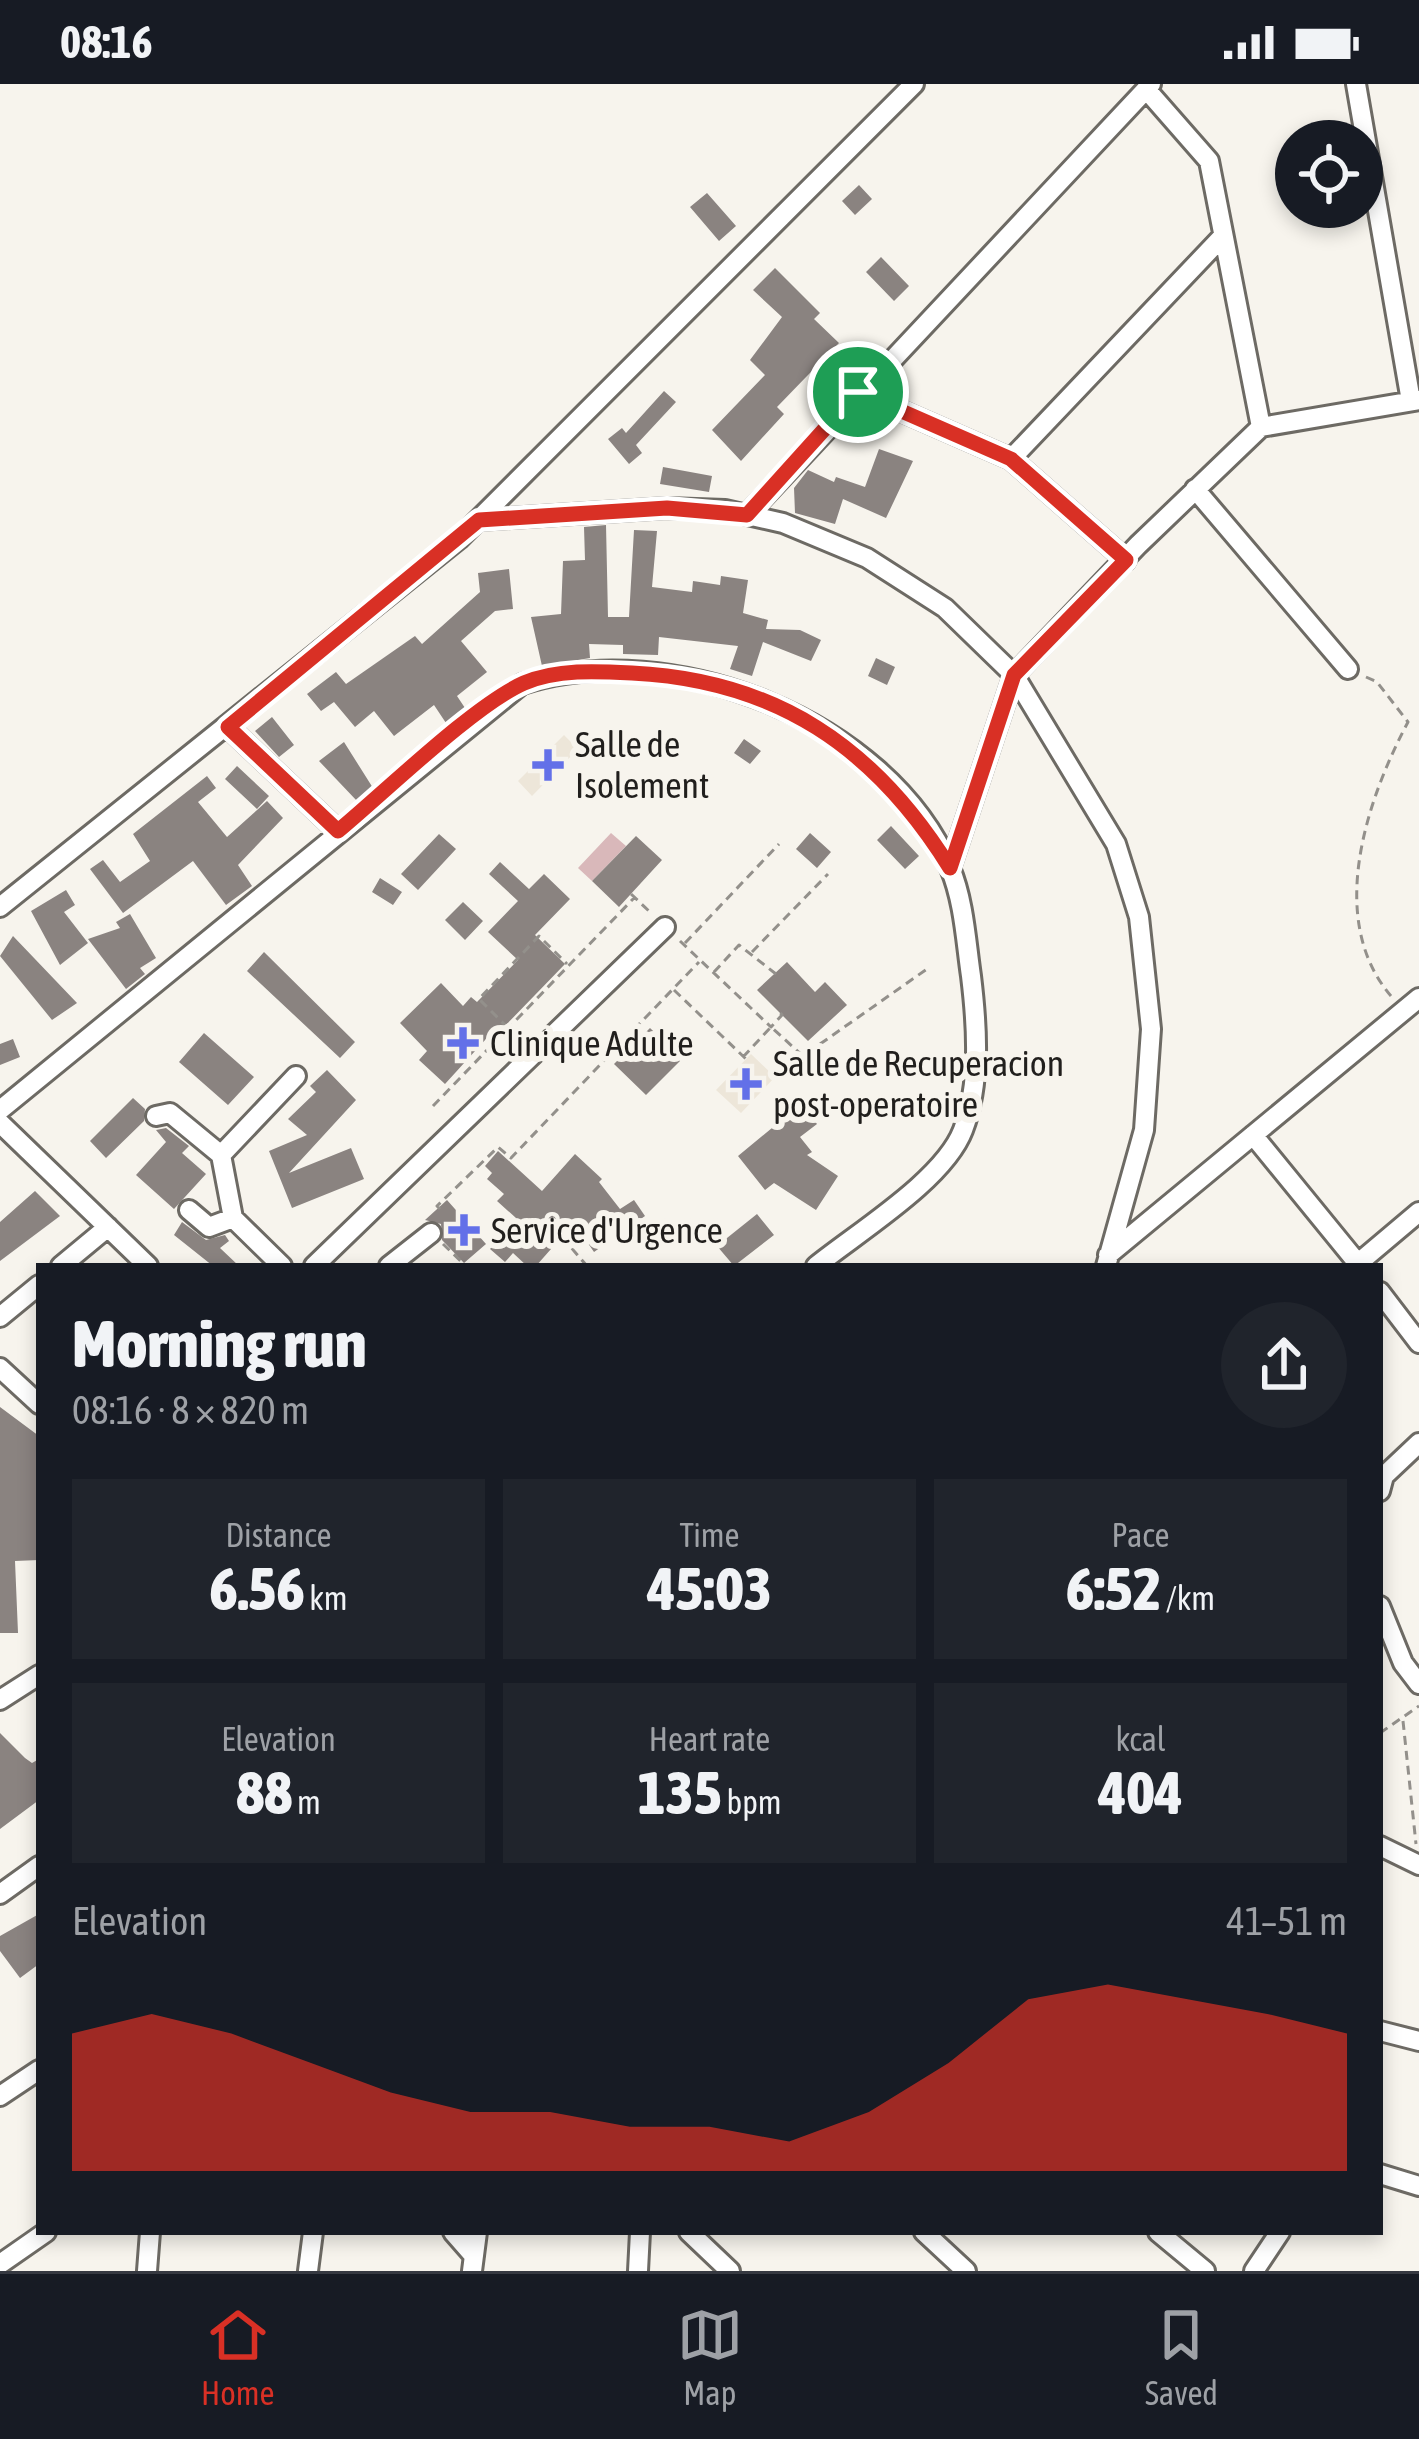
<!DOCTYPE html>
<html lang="en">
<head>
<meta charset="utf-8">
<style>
	:root { --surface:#171b24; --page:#20242c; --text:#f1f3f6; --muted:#9ea1a6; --line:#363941; --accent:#d93025 }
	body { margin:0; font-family:"Asap Condensed",sans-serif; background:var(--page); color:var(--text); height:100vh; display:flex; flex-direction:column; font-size:45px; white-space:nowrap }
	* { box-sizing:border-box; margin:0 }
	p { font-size:39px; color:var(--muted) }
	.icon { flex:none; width:66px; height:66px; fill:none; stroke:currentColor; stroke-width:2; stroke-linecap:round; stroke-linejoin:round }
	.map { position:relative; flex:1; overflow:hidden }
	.details { position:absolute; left:36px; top:1179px; width:1347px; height:972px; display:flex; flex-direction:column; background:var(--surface); border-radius:0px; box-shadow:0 6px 18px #0003 }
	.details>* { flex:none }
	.controls { position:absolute; left:1275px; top:36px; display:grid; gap:24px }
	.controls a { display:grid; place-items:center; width:108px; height:108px; border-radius:50%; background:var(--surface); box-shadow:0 6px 18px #0003; font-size:60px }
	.pin { position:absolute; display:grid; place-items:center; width:102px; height:102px; color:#fff; margin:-51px; border:6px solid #fff; border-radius:50%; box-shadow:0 3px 12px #0007 }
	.round { display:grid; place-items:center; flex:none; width:126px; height:126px; border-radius:63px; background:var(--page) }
	.head { display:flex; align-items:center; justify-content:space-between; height:204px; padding:0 36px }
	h1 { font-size:66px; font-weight:800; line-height:90px }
	.metrics { display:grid; grid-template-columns:repeat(3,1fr); gap:18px; height:204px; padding:12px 36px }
	.metrics div { display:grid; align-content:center; border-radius:0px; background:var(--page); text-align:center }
	.metrics b { font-size:60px; font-weight:800 }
	.metrics small { font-size:33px; font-weight:400 }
	.metrics p { font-size:33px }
	.chart { height:336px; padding:24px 36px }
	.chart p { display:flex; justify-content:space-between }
	.chart svg { width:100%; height:216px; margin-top:12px; fill:var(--accent); opacity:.7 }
	.status { display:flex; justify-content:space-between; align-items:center; height:84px; padding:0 60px; background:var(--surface); direction:ltr }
	.status svg { height:33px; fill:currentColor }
	.menu { display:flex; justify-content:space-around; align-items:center; height:168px; border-top:3px solid var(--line); background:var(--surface); font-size:33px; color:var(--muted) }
	.menu a { display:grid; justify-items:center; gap:6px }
	.menu .current { color:var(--accent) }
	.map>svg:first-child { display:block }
	.built { fill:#ede6d9 }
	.green { fill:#d9b8ba }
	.building { fill:#8a8380 }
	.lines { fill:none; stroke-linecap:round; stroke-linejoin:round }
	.minor-casing { stroke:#6d6a64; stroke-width:24 }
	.path { stroke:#93908b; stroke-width:3; stroke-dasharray:9 6; stroke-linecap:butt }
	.minor { stroke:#fff; stroke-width:18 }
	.route-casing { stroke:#fff; stroke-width:24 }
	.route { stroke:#d93025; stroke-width:15 }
	.poi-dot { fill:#6370e8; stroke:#f7f4ed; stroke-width:4.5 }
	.labels { text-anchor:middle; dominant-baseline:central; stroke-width:12; stroke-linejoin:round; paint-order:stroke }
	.poi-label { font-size:36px; fill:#211f1d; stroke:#f7f4ed; text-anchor:start }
</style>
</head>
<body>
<div class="status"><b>08:16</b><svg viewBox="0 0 49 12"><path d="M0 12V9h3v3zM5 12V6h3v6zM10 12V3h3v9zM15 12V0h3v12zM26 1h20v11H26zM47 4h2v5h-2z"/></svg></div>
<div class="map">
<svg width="1419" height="2187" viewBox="0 0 1419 2187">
	<rect width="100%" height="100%" fill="#f7f4ed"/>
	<!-- built -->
	<path class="built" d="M564,651L578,665L532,712L518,697Z
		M751,970L775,993L741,1029L716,1006Z"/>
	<!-- green -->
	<path class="green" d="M611,749L626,762L592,797L578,784Z"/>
	<!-- building -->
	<path class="building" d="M859,101L872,115L855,131L842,117Z
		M707,109L736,142L719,157L690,123Z
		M881,173L909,202L894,217L866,188Z
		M775,184L820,229L814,235L839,259L777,323L784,330L741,377L712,346L765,291L750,276L782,233L753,206Z
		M664,307L676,318L636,361L642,369L629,380L608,355L622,344L626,349Z
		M879,365L913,377L886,434L843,415L835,440L795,429L794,404L808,386L834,398L836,393L865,403Z
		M663,383L712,392L709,408L660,400Z
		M606,441L608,533H629L634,446L657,447L652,503L692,508L693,497L720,501L721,492L748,496L743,529L768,536L766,545L800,546L821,556L811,577L763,558L752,592L730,585L738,562L659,553L658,571L623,570V561L589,560L590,574L542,582L531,533L561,530L563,477L585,476L584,443Z
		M509,485L513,525L495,527L461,557L487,588L457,612L467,627L448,642L434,621L394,652L374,627L355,643L334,618L321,627L307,610L336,588L346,600L415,552L422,560L480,508L478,489Z
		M876,574L895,583L887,601L868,592Z
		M272,633L294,661L279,673L255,647Z
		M744,655L761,667L750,680L734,669Z
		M344,658L373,704L357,717L319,677Z
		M237,682L269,712L257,725L225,695Z
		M207,692L216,704L198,718L227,753L267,717L283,734L238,781L252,802L226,821L193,777L123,829L90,785L103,776L120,798L150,777L133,750Z
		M891,742L919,772L905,785L877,756Z
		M810,749L831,768L817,784L796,765Z
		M439,750L456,765L418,806L401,790Z
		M636,752L662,776L619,823L592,797Z
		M500,778L529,805L544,790L570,815L535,851L565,880L504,943L508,947L494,963L486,955L445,1000L419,976L427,967L400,939L441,899L463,922L471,913L477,918L518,876L488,848L518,817L489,790Z
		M380,794L402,808L393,821L372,808Z
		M66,806L75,821L64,828L88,859L60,881L31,827Z
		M463,818L483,837L465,856L445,836Z
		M130,830L156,874L140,884L145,890L126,905L88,855L120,844L116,838Z
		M13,852L77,919L52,936L0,872Z
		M264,868L355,958L340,974L247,887Z
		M787,878L815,908L825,898L847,921L808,957L757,906Z
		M650,944L682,975L646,1011L614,980Z
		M204,949L254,993L228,1021L179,978Z
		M13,955L20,973L0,981V960Z
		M327,986L356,1016L289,1089L351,1064L364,1095L292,1124L269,1067L307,1051L288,1035L316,1008L310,1002Z
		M133,1014L145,1025L144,1037L106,1074L90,1057Z
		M801,1020L817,1040L800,1053L812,1068L807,1071L838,1092L816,1126L774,1099L765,1106L738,1072Z
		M166,1044L189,1062L182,1069L206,1090L174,1125L136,1091L166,1058L156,1046Z
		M498,1067L542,1107L575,1070L602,1095L599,1098L620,1125L634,1116L645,1132L594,1168L574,1139L536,1182H527L513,1169L505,1178L490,1165L516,1134L497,1117L504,1110L487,1095L492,1089L485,1082Z
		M35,1107L60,1132L0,1177V1138Z
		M447,1116L486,1160L464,1179L442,1156L441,1140L425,1136Z
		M757,1130L774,1151L734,1182L717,1162Z
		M182,1138L206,1156L225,1151L229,1157L220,1164L239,1182H213L174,1151Z
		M0,1323L39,1352V1476L15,1477L18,1549H0Z
		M0,1649L25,1674L32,1679L39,1675V1716L0,1745Z
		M39,1830V1880L20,1894L0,1867V1852Z"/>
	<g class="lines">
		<!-- minor casing -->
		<g class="minor-casing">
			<path id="minor" d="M1356,0L1411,317
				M1146,5L1209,77L1261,343
				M858,308L1011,375L1126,476
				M1011,375L1223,152
				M1195,405L1348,585
				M747,431L1151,0
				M479,436L667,424L725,426L783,439L867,474L945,524L1014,591L1116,760L1139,833L1151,945L1144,1046L1106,1182
				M228,643L338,747
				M950,784L1014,591L1138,461L1261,343L1419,316
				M0,823L459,455L914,0
				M0,1026L522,600C670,552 888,636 950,784C964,817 966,858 971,892C977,941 981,999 963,1046C944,1096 858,1148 816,1182
				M156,1032L170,1029L221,1071
				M0,1039L148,1182
				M1253,1051L1360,1182
				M189,1126L209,1143L233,1134
				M1108,1171L1419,914
				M61,1182L108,1143
				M282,1182L233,1134L221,1071L296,992
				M314,1182L665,843
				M389,1182L431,1149
				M1355,1182L1419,1128
				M1380,1208L1419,1259
				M0,1233L39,1201
				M0,1284L39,1320
				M1380,1407L1384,1392L1419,1359
				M1380,1522L1403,1579L1419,1600
				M0,1616L39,1591
				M1380,1762L1419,1781
				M0,1810L39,1782
				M1380,1947L1419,1957
				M0,2012L39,1986
				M1380,2090L1419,2102
				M453,2148L474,2172
				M689,2148L730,2187
				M924,2148L966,2187
				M1158,2148L1205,2187
				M0,2180L46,2148
				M147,2187L150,2148
				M308,2187L313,2148
				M472,2187L477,2148
				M638,2187L640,2148
				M1254,2187L1280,2148"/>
		</g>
		<!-- path -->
		<path class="path" d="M1366,593L1377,598L1408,638C1366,717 1326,836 1391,912
			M631,810L651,829
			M680,857L771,943L782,931L778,926
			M685,859L779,760
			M752,868L828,790
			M714,888L739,861L776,890
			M674,906L746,975
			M508,944L479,915L539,852L567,880
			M627,967L620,960L699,878
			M743,973L771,943L803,972L927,885
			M433,1022L635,813
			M440,1125L437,1122L498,1063L511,1074L620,960
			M562,1153L587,1182
			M443,1160L466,1182
			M1403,1637L1416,1760
			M1380,1649L1419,1622"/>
		<!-- minor -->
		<use href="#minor" class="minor"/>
	</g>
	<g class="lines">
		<!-- route casing -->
		<g class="route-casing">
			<path id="route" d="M858,308L1011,375L1126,476L1014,591L950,784C875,663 776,596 632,589C596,587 557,585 524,599C474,621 384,709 338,747L228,643L479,436L667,424L747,431Z"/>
		</g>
		<!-- route -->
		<use href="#route" class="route"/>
	</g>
	<!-- markers -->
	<g class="poi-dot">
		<path d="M542 663h12v12h12v12h-12v12h-12v-12h-12v-12h12z"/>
		<path d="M457 941h12v12h12v12h-12v12h-12v-12h-12v-12h12z"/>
		<path d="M740 982h12v12h12v12h-12v12h-12v-12h-12v-12h12z"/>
		<path d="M458 1128h12v12h12v12h-12v12h-12v-12h-12v-12h12z"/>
	</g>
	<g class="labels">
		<!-- poi labels -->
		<g class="poi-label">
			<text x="575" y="660">Salle de<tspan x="575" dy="41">Isolement</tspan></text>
			<text x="490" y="959">Clinique Adulte</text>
			<text x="773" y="979">Salle de Recuperacion<tspan x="773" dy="41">post-operatoire</tspan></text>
			<text x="491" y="1146">Service d'Urgence</text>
		</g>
	</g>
</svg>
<div class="controls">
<a><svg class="icon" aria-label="locate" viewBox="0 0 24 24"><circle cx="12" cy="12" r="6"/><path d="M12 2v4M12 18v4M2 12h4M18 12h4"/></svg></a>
</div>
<div class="pin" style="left:858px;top:308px;background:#1e9e55"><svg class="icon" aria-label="arrive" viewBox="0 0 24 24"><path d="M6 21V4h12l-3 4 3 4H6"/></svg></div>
<section class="details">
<div class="head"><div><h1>Morning run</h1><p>08:16 · 8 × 820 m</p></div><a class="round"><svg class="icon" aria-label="share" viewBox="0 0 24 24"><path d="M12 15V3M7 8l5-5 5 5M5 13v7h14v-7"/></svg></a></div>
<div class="metrics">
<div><p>Distance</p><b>6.56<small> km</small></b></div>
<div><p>Time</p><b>45:03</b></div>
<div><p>Pace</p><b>6:52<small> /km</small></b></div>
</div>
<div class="metrics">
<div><p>Elevation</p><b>88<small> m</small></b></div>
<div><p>Heart rate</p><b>135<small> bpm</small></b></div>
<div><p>kcal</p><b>404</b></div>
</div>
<div class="chart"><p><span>Elevation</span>41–51 m</p>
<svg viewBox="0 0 160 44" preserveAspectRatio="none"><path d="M0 44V16L10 12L20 16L30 22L40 28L50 32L60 32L70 35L80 35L90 38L100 32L110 22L120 9L130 6L140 9L150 12L160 16V44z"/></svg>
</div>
</section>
</div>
<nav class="menu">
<a class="current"><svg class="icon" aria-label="home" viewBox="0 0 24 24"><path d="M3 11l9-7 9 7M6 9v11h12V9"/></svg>Home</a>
<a><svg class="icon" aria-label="map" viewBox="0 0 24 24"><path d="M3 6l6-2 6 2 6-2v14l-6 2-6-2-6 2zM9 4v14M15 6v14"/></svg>Map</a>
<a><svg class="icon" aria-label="saved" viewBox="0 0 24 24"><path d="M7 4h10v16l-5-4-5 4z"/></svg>Saved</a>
</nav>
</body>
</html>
